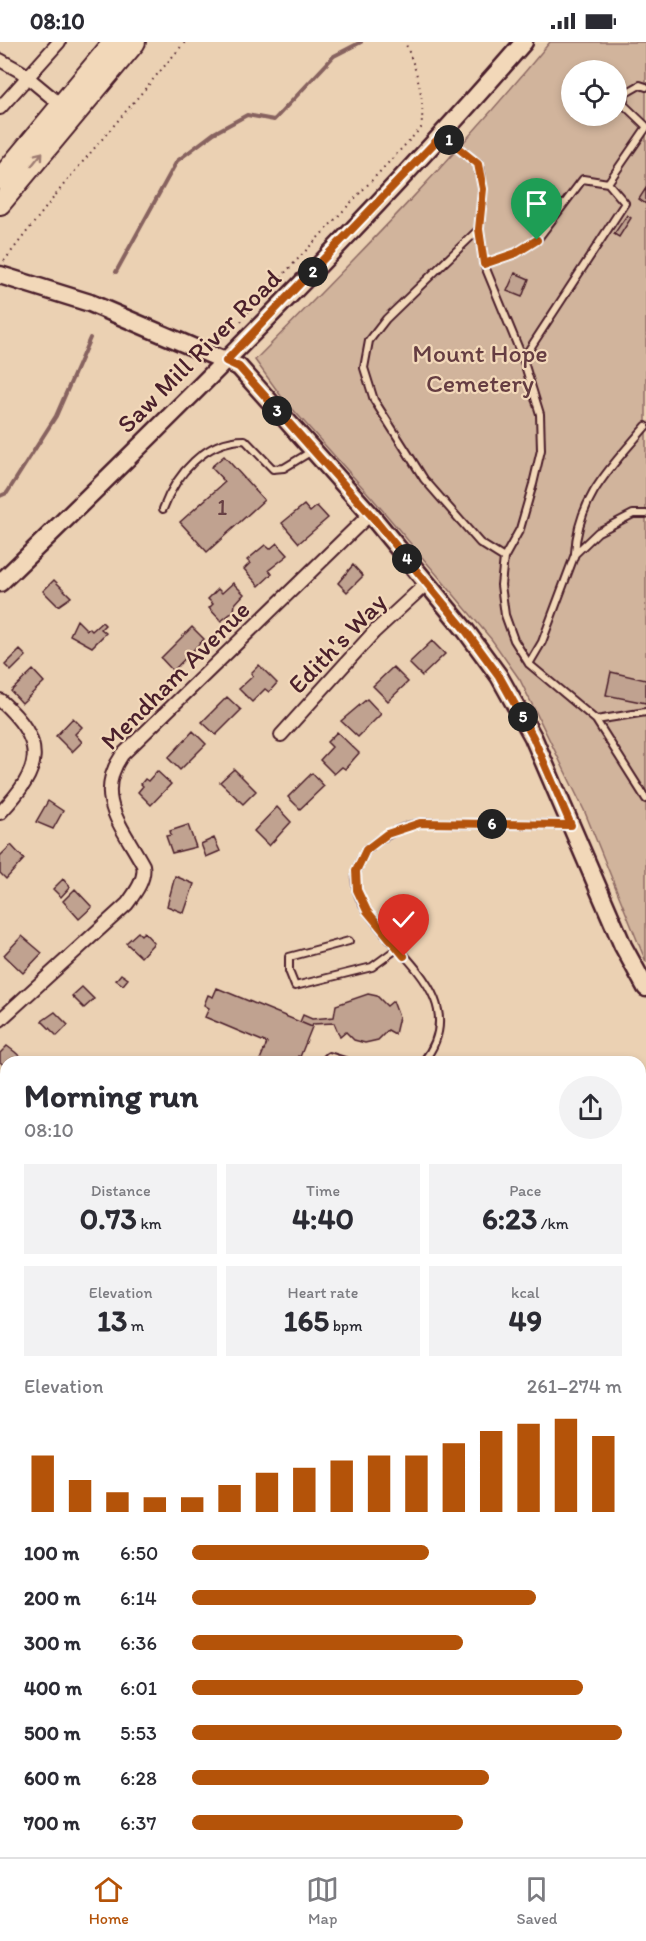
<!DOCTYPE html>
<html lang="en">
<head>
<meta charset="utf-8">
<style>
	:root { --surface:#fff; --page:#f2f2f3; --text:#2b2b33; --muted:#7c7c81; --line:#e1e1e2; --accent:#b45309 }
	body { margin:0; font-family:Itim,sans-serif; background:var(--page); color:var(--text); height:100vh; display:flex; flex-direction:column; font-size:22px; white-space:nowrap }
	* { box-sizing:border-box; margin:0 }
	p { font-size:20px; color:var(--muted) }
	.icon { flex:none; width:33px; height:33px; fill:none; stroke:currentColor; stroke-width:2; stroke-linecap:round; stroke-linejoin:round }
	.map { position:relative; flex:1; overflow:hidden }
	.panel { position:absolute; left:0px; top:1014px; width:646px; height:801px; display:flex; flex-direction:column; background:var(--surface); border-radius:18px 18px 0 0; box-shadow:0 3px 9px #0003 }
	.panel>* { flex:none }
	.tools { position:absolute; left:561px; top:18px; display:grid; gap:12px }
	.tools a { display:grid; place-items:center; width:66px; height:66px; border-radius:50%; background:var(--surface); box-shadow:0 3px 9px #0003; font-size:30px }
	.pin { position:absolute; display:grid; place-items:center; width:51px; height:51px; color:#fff; margin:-62px -26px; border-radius:50% 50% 50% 0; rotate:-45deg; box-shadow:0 0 6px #0007 }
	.pin .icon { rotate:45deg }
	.km { position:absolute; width:30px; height:30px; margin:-15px; border-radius:50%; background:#222; color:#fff; font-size:16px; line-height:30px; text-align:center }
	.round { display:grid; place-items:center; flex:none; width:63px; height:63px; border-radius:32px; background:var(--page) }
	.overview { display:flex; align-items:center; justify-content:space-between; height:102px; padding:0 24px }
	h1 { font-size:33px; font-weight:700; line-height:45px }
	.figures { display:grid; grid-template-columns:repeat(3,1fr); gap:9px; height:102px; padding:6px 24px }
	.figures div { display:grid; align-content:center; border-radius:0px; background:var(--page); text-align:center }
	.figures b { font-size:30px; font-weight:700 }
	.figures small { font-size:16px; font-weight:400 }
	.figures p { font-size:16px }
	.chart { height:168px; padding:12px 24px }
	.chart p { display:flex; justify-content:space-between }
	.chart svg { width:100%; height:108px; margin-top:6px; stroke:var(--accent); stroke-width:6 }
	ul { padding:0 24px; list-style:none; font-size:20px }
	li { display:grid; grid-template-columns:96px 72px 1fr; align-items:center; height:45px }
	li i { height:15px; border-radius:8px; background:var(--accent) }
	.status { display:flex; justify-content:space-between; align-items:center; height:42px; padding:0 30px; background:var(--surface); direction:ltr }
	.status svg { height:16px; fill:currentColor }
	.tabs { display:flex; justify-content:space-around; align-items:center; height:84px; border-top:2px solid var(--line); background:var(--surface); font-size:16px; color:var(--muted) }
	.tabs a { display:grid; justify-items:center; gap:3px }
	.tabs .on { color:var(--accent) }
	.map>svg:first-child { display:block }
	.green { fill:#d1b49c; stroke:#8e6a64; stroke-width:1.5; fill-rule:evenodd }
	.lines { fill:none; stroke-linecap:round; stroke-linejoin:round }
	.stream { stroke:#87625f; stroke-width:4 }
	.building { fill:#c0a290; stroke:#4a1f2b; stroke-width:1.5 }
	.service-casing { stroke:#4a1f2b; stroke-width:10 }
	.minor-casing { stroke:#4a1f2b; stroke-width:16 }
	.secondary-casing { stroke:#4a1f2b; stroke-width:21 }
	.trunk-casing { stroke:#4a1f2b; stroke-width:24 }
	.path { stroke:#4a1f2b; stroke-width:2; stroke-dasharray:1.5 4.5; stroke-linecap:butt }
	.service { stroke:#f2d8b9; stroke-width:6 }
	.minor { stroke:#f2d8b9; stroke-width:12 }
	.secondary { stroke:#f2d8b9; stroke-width:16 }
	.trunk { stroke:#f2d8b9; stroke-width:20 }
	.oneway { stroke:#9e7c72 }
	.route-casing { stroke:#fff; stroke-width:12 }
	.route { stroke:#b45309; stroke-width:8 }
	.labels { text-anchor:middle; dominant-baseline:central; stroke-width:4.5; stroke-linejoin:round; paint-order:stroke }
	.number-label { font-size:22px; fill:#684044 }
	.street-label { font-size:26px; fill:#4a1f2b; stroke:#f2d8b9 }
	.park-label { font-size:26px; fill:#653d42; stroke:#f2d8b9 }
</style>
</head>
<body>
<div class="status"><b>08:10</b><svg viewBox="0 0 49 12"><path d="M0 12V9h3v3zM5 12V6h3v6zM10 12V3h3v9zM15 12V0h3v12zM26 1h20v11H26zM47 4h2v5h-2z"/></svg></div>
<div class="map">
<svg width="646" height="1815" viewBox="0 0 646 1815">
	<rect width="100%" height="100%" fill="#ebd1b3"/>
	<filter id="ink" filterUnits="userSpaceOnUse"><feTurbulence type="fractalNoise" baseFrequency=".0167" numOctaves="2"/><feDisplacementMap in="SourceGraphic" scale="12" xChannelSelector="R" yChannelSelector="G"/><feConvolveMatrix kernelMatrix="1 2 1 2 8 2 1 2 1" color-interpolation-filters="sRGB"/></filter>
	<g filter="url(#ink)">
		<!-- green -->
		<path class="green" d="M550,0H646V920L584,768L520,638L492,598L373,457L281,354L255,318C357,215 458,112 550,0ZM572,28H616V74H572Z"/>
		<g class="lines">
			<!-- stream -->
			<path class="stream" d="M116,230L177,119L214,91L247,73L274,78L334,14L361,0
				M0,454L7,451L56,374L90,296"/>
		</g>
		<!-- building -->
		<path class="building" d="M646,146V162L639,157Z
			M627,173L631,176L619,195L614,192Z
			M515,231L529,237L522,255L507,249Z
			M224,414L264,458L207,510L180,480L225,440L211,425Z
			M304,463L310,470L317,464L328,476L299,501L282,481Z
			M277,501L288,513L269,528L272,532L259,544L244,527L250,521L247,518L265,503L270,507Z
			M353,523L363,534L347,550L338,541Z
			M54,538L71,555L58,564L43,549Z
			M233,541L244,552L235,562L234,569L221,579L209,566L213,562L208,557L218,547L222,551Z
			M77,578L87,588L89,586L92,589L102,580L105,583L101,587L106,591L92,605L70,593Z
			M192,585L204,597L173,629L161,616Z
			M432,599L445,612L422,634L409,621Z
			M20,608L26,614L11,629L5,623Z
			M259,623L277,641L269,650L265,647L252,660L239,647L253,634L251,631Z
			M393,625L408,640L388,659L373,644Z
			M33,628L44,640L22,661L11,649Z
			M611,630L646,638V661L606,653Z
			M227,655L241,668L216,693L202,680Z
			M367,657L381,672L358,695L341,679Z
			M73,676L82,685L75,692L82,700L72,710L56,694Z
			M193,689L206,702L180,728L168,716Z
			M337,690L359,711L345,727L342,725L334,732L320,718L332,705L327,700Z
			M234,727L256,749L243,762L220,740Z
			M157,729L171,742L151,763L138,750L143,744L141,742L145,737L148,739Z
			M312,731L324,744L300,767L288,755Z
			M48,759L63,769L53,787L36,780Z
			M277,765L291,780L269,804L254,789Z
			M188,783L196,805L172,811L166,794L171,793L170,789Z
			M214,796L220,809L206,815L201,802Z
			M11,803L24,817L6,837L0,831V814Z
			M175,834L194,842L184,871L167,864Z
			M63,837L70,845L61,855L53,847Z
			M75,847L92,865L79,877L63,859Z
			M138,890L141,893L144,890L154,901L141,915L126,901Z
			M22,894L42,911L23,931L4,913Z
			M121,932L128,937L123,943L116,938Z
			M82,945L94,957L84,966L72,954Z
			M217,946L312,985L300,1015L298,1014L295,1020H259L267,1001L205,975L209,966L204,963L208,953L213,955Z
			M368,952L377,954L387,964L393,959L399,975L395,992L388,988L378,998L365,1001L354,998L346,990L340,995L334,981L313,982L312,985L300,980L303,973L312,977L334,975L336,963Z
			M55,970L68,983L57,994L42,979Z
			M7,1004L15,1010L26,1020H6V1025L0,1020V1011Z
			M0,1248L6,1259V1282L1,1286Z
			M640,1280L646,1281V1297L640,1296Z
			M640,1296L646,1297V1309L640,1308Z
			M640,1308L646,1309V1324L640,1322Z
			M640,1322L646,1324L643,1349L640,1348Z
			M640,1348L646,1349V1364L640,1363Z
			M6,1493V1511L0,1513V1495Z
			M646,1651V1674L640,1681V1658Z
			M2,1663L6,1664V1683L0,1682Z
			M640,1791L646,1794V1807L640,1804Z
			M640,1804L646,1807V1815L623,1813L625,1809H640Z
			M348,1809H363L365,1815H350Z
			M363,1809H376L379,1815H365Z
			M376,1809H399L383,1815H379Z"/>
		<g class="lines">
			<!-- service casing -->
			<g class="service-casing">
				<path id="service" d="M646,45L640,43L626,51L623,62L646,84
					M442,93L478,122L483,147L479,187L484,222L523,317L540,372L541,408L533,442L520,487L504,516L501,543L505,573L514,598L529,622L596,678L646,757
					M608,141L646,86
					M479,187L386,277L369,299L364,326L374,358L424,437L480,501L504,516
					M484,222L516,211L537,198L583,137L608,141L625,161L523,317
					M163,467C176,432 205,398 245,398L273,427L284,426L312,409
					M575,511C578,455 612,424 646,384
					M529,622L542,600L575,512L598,490L633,472H646
					M596,678L646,670
					M349,899L289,915V929L295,944L372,925L398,906
					M323,1020L329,1014L348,1020
					M423,1020C489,938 330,884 359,822C362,815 365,809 371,804C385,793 402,784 421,781C435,780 452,782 467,782C500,782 534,782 567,783"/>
			</g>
			<!-- minor casing -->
			<g class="minor-casing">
				<path id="minor" d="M0,18L20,29L61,63
					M0,66L59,0
					M0,658C48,701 42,727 0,771
					M281,693L374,590L427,541
					M0,978L127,862C135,851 146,837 143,823C122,784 93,755 122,713L370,472
					M0,1340L6,1349
					M0,1454L6,1453
					M640,1529L646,1528
					M0,1714L6,1715"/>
			</g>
			<!-- secondary casing -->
			<g class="secondary-casing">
				<path id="secondary" d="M0,233L90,261L239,325L370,472L466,589L499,634L533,695L623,904L646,946
					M0,541C180,366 359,190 524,0"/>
			</g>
			<!-- trunk casing -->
			<g class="trunk-casing">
				<path id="trunk" d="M0,137L114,0
					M0,162L135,0"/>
			</g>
			<!-- path -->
			<path class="path" d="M4,219L69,136L185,0
				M241,280L250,268L421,86C426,56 416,27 405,0
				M215,298L231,290"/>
			<!-- service -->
			<use href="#service" class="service"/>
			<!-- minor -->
			<use href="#minor" class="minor"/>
			<!-- secondary -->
			<use href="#secondary" class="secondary"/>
			<!-- trunk -->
			<use href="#trunk" class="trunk"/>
		</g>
		<!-- one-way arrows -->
		<defs><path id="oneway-shaft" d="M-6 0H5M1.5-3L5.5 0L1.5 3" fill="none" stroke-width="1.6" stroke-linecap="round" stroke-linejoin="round" transform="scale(1.5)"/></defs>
		<use class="oneway" href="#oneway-shaft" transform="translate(37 117) rotate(-51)"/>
	</g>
	<g class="lines" filter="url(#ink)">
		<!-- route casing -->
		<g class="route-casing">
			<path id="route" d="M404,914L367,869L357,848L356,829L366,808L387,792L420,781L571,783L533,695L499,634L466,589L370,472L239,325L226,319L442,93L478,122L483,147L479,187L484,222L516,211L537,198"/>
		</g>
		<!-- route -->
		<use href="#route" class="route"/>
	</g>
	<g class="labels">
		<!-- number labels -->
		<g class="number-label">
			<text x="222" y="465">1</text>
		</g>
		<!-- street labels -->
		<g class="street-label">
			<text transform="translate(199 309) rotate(-45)">Saw Mill River Road</text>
			<text transform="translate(337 601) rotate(-46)">Edith's Way</text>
			<text transform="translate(175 633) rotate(-45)">Mendham Avenue</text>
		</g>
		<!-- park labels -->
		<g class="park-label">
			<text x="480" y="311">Mount Hope<tspan x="480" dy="30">Cemetery</tspan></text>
		</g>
	</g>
</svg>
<div class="tools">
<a><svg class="icon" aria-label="locate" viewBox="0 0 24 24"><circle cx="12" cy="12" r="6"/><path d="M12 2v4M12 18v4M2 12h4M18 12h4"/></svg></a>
</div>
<div class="pin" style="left:537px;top:198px;background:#1e9e55"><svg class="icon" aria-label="arrive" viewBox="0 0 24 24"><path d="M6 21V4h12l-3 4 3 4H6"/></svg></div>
<div class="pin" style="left:404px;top:914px;background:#d93025"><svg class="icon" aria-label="check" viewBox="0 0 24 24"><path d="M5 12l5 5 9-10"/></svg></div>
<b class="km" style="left:449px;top:98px">1</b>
<b class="km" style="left:313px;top:230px">2</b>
<b class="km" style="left:277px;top:369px">3</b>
<b class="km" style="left:407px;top:517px">4</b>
<b class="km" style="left:523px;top:675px">5</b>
<b class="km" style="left:492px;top:782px">6</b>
<section class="panel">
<div class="overview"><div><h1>Morning run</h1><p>08:10</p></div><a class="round"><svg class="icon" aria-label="share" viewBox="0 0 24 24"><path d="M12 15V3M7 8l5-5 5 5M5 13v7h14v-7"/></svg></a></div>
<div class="figures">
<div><p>Distance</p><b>0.73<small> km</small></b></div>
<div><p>Time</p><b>4:40</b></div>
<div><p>Pace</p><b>6:23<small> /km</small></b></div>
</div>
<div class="figures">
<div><p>Elevation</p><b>13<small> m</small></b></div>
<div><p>Heart rate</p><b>165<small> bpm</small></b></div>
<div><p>kcal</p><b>49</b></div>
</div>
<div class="chart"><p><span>Elevation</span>261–274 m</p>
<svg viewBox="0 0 160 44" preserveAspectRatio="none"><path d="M5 44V21M15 44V31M25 44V36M35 44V38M45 44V38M55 44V33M65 44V28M75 44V26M85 44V23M95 44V21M105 44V21M115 44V16M125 44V11M135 44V8M145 44V6M155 44V13"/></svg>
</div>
<ul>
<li><b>100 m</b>6:50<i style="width:55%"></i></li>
<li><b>200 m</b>6:14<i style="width:80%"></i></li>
<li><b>300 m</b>6:36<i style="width:63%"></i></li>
<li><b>400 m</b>6:01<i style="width:91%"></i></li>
<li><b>500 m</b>5:53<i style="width:100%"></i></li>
<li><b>600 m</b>6:28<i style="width:69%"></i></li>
<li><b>700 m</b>6:37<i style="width:63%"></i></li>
</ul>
</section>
</div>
<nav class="tabs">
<a class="on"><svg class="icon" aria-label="home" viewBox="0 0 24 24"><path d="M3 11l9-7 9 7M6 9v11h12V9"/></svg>Home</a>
<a><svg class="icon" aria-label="map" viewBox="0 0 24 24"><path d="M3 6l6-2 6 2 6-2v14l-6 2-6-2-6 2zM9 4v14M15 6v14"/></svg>Map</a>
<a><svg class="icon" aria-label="saved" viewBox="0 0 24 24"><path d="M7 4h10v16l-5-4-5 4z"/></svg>Saved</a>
</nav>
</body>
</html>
